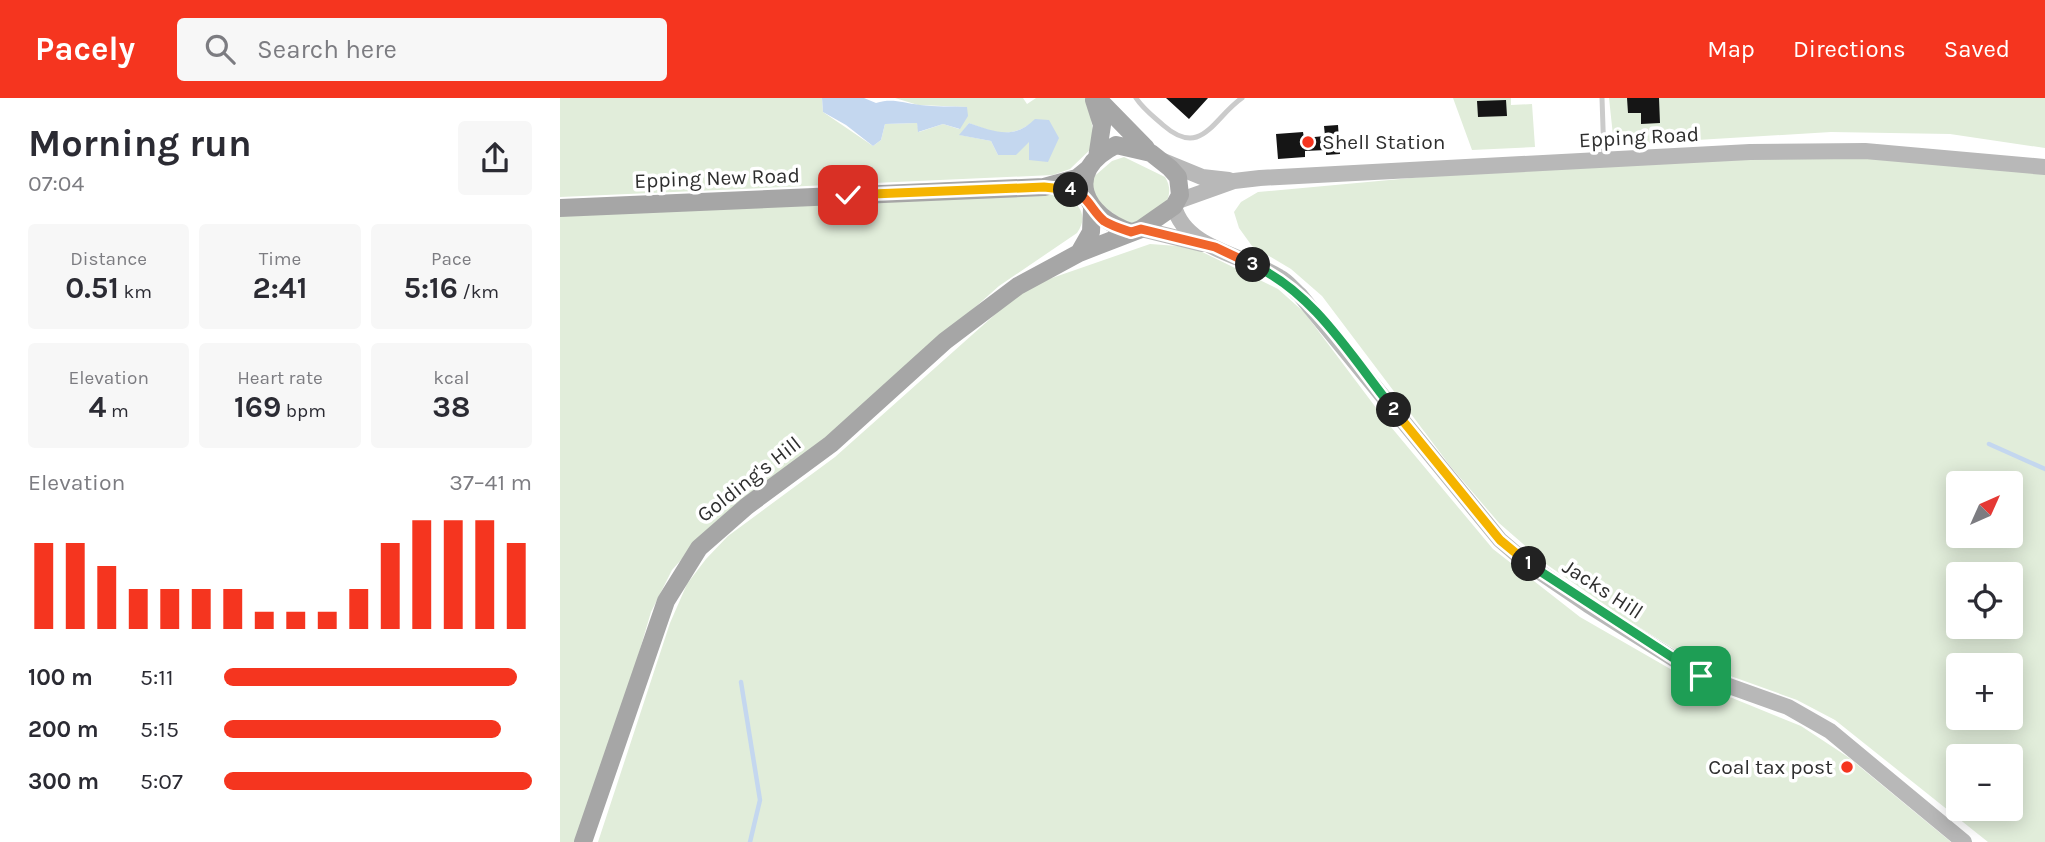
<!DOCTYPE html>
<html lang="en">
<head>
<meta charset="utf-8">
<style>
	:root { --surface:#fff; --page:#f7f7f7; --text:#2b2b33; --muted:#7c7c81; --accent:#f5351f }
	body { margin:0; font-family:Karla,sans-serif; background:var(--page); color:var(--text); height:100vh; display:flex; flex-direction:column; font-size:26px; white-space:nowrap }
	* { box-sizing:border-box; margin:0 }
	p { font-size:23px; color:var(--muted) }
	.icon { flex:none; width:38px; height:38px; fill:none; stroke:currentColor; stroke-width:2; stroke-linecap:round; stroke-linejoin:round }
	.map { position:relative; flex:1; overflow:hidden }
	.panel { display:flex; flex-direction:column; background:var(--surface); width:560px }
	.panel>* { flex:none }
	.needle { width:46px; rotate:45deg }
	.fabs { position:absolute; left:1386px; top:373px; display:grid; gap:14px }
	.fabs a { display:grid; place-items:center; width:77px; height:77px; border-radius:7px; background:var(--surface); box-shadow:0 4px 18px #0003; font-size:35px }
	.pin { position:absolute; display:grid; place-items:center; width:60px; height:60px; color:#fff; margin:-30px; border-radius:14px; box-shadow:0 4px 10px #0006 }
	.km { position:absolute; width:35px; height:35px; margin:-18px; border-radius:50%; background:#222; color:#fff; font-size:19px; line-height:35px; text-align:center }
	.round { display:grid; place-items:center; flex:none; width:74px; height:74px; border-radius:7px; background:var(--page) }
	.summary { display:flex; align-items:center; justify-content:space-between; height:119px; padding:0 28px }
	h1 { font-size:38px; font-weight:700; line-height:52px }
	.stats { display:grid; grid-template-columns:repeat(3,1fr); gap:10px; height:119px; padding:7px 28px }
	.stats div { display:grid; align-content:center; border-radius:7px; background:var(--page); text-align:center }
	.stats b { font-size:30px; font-weight:700 }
	.stats small { font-size:19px; font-weight:400 }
	.stats p { font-size:19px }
	.chart { height:196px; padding:14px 28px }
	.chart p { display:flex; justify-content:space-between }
	.chart svg { width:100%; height:126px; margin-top:7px; stroke:var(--accent); stroke-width:6 }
	ul { padding:0 28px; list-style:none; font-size:23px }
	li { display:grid; grid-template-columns:112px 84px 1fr; align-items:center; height:52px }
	li i { height:18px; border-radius:9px; background:var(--accent) }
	header { display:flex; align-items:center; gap:42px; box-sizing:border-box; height:98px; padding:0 35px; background:var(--accent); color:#fff }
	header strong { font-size:33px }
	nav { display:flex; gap:38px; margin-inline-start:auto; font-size:24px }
	.search { width:490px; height:63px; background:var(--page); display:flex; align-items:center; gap:18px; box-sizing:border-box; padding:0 24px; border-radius:7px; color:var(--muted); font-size:26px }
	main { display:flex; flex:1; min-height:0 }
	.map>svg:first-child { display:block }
	.green { fill:#e1edda; fill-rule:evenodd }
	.water { fill:#c4d7ef }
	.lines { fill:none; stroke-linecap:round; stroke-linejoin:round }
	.stream { stroke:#c4d7ef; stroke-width:4.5 }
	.building { fill:#151515 }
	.lane { stroke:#cbcbcb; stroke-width:5 }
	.secondary { stroke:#b8b8b8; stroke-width:16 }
	.primary { stroke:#a6a6a6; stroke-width:18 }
	.split-1-casing { stroke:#fff; stroke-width:14 }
	.split-2-casing { stroke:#fff; stroke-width:14 }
	.split-3-casing { stroke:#fff; stroke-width:14 }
	.split-4-casing { stroke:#fff; stroke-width:14 }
	.split-5-casing { stroke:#fff; stroke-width:14 }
	.split-1 { stroke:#22a559; stroke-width:9 }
	.split-2 { stroke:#f5b400; stroke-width:9 }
	.split-3 { stroke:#22a559; stroke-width:9 }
	.split-4 { stroke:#f0652b; stroke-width:9 }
	.split-5 { stroke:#f5b400; stroke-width:9 }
	.poi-dot { fill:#f5351f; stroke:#fff; stroke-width:2.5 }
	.labels { text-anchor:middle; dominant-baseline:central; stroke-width:7; stroke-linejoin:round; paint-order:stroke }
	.street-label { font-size:21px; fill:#2e2e2e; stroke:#fff }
	.poi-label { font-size:21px; fill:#2e2e2e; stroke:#fff; text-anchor:start }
</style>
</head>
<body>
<header>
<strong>Pacely</strong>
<div class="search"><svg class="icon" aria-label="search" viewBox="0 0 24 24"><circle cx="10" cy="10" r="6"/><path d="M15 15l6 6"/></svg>Search here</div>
<nav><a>Map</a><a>Directions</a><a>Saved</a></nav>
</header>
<main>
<section class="panel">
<div class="summary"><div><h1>Morning run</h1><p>07:04</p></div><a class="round"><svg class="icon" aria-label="share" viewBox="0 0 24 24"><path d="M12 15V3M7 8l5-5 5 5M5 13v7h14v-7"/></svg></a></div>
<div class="stats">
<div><p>Distance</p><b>0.51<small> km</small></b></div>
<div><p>Time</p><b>2:41</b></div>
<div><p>Pace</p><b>5:16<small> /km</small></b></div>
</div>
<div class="stats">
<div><p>Elevation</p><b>4<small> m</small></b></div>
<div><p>Heart rate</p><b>169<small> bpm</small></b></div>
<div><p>kcal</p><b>38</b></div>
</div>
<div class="chart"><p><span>Elevation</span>37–41 m</p>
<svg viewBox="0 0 160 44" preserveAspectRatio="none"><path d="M5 44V14M15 44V14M25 44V22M35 44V30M45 44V30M55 44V30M65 44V30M75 44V38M85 44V38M95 44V38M105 44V30M115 44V14M125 44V6M135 44V6M145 44V6M155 44V14"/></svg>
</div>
<ul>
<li><b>100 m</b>5:11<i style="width:95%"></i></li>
<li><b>200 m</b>5:15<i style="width:90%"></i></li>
<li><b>300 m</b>5:07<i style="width:100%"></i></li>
</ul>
</section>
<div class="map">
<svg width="1485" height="744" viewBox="0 0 1485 744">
	<rect width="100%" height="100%" fill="#fff"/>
	<!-- green -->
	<path class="green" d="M0,0H262L263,14L313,48L321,42L325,26L357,25L359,34L383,26L399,31L407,9L358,7L335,0H463L467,6L476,0H528L535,47L510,71L493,77L0,99ZM409,25C432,34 448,41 470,26L487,64L469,43L438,57L431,43L400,37Z
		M893,0H951V7L972,6L975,49L912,52Z
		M1049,0H1485V50L1390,36L1271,34L1054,47Z
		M1275,58L1485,75V744H1428L1275,622L1237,602L1140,567L1061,518L986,466L939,425L891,369L762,198L731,171L692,148L679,130L674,114L681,104L698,94L938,72ZM1398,385H1451V438H1398ZM1398,476H1451V528H1398ZM1398,567H1451V620H1398ZM1398,658H1451V710H1398Z
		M564,59L605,79C620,102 592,126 570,128L530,98V82L552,63Z
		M496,96C516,100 531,116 517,135L439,188L269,339L139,442L112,472L91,514L48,660L18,744H0V117Z
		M590,146L632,149L718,191L744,214L826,323L933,451L1020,519L1133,584L1241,628L1288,659L1391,744H38L110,525L127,486L146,461L168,438L275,359L466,189Z"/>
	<!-- water -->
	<path class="water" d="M262,0H304L316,5C333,0 342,5 360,7C375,9 392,8 407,9L408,18L400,31L383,26L358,34L357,25L325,26L321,42L313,48L286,27L263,14Z
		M475,21L489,22L499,40L488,64L469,62V44L456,57H438L431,43L399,37L409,25C435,34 454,42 475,21Z"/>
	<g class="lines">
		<!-- stream -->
		<path class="stream" d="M1429,346L1485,371
			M181,584L200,702L190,744"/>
	</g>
	<!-- building -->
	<path class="building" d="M606,0H648L629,21Z
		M1067,0H1099L1100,25L1081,26V15H1068Z
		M946,2L947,18L918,19L917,3Z
		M778,27L780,56L766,57V52L745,53V59L718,61L716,36L743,34L744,40L765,38L764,28Z"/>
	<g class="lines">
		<!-- lane -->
		<path class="lane" d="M576,0C583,11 594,19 603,27C642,61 653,20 682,0
			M1042,0L1044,59"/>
		<!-- secondary -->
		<path class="secondary" d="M603,63L642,79L669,82
			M618,103L674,83L700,80L1190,54L1305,53L1485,69
			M614,108C625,152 686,157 719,179C727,183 733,191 740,197L940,442L968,466L1028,507L1141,578L1228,609L1270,633L1404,744
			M581,131L642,146"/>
		<!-- primary -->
		<path class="primary" d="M537,0L586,50
			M534,2L542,27L537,60
			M0,110L484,89L517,80L528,71
			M519,155L531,134L532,110
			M23,744L106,503L139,450L187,408L271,346L385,243L458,188L519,155L581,131L614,108L620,97L618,79L610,70L591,55L556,47C502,74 524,118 571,134"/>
	</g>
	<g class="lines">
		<!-- split-1 casing -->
		<g class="split-1-casing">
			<path id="split-1" d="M969,466L1141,578"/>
		</g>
		<!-- split-2 casing -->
		<g class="split-2-casing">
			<path id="split-2" d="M834,312L940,442L969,466"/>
		</g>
		<!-- split-3 casing -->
		<g class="split-3-casing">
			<path id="split-3" d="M693,167C754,194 793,261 834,312"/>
		</g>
		<!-- split-4 casing -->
		<g class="split-4-casing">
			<path id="split-4" d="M511,92C528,97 531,112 544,123C552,128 562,131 571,134L581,131L655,149L693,167"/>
		</g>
		<!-- split-5 casing -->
		<g class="split-5-casing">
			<path id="split-5" d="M288,97L484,89L511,92"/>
		</g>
		<!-- split-1 -->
		<use href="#split-1" class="split-1"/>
		<!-- split-2 -->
		<use href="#split-2" class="split-2"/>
		<!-- split-3 -->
		<use href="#split-3" class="split-3"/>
		<!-- split-4 -->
		<use href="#split-4" class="split-4"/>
		<!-- split-5 -->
		<use href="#split-5" class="split-5"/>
	</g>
	<!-- markers -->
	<g class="poi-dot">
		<circle cx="748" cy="44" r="7"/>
		<circle cx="1287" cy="669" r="7"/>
	</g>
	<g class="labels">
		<!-- street labels -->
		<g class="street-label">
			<text transform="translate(1079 39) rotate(-3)">Epping Road</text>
			<text transform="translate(157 80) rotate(-2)">Epping New Road</text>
			<text transform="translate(189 381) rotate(-38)">Golding's Hill</text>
			<text transform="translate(1043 491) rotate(33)">Jacks Hill</text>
		</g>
		<!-- poi labels -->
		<g class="poi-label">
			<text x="762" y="44">Shell Station</text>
			<text x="1273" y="669" text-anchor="end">Coal tax post</text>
		</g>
	</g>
</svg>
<div class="fabs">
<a><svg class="needle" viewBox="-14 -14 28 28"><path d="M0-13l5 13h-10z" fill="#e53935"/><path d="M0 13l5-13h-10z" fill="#7c7c81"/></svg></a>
<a><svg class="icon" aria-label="locate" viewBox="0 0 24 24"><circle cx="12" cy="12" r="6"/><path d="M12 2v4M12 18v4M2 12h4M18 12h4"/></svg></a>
<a>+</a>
<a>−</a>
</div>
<div class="pin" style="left:1141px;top:578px;background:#1e9e55"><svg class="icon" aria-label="arrive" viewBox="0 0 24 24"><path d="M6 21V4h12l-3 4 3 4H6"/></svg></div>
<div class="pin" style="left:288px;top:97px;background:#d93025"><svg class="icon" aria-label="check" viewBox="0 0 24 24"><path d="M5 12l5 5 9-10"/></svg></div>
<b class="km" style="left:969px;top:466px">1</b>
<b class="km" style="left:834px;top:312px">2</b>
<b class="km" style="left:693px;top:167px">3</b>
<b class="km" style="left:511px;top:92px">4</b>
</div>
</main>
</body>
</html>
